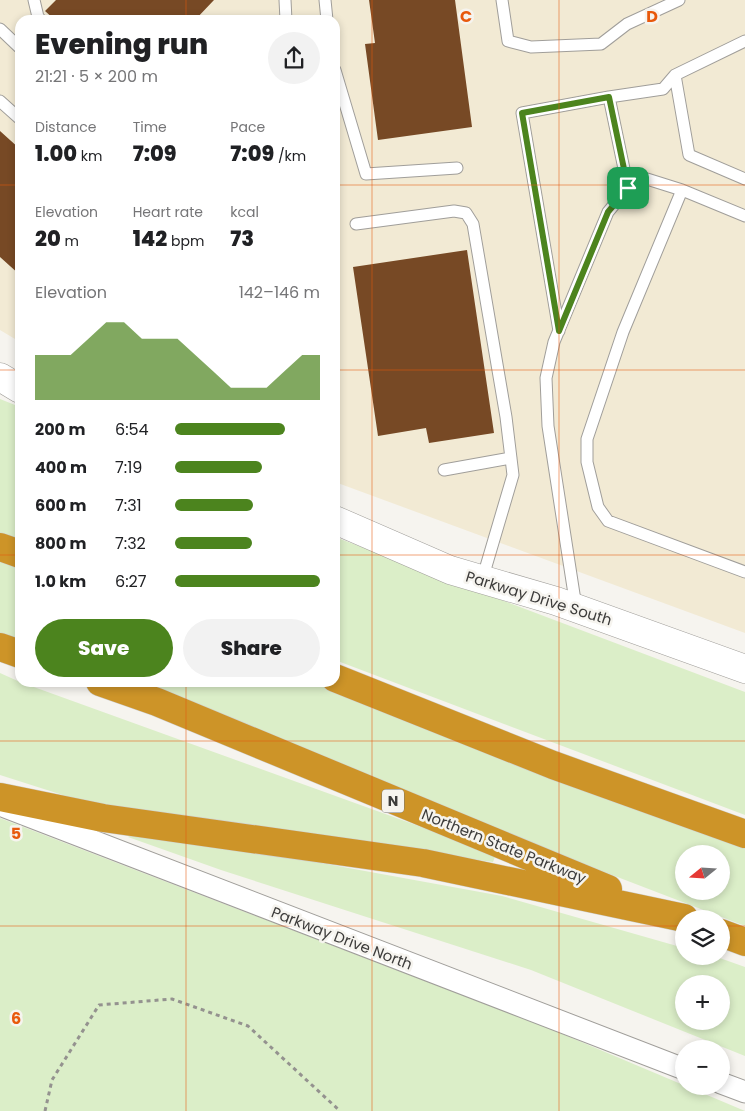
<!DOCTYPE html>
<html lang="en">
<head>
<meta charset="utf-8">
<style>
	:root { --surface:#fff; --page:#f2f2f2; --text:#202124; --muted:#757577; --accent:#4c841e }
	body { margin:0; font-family:Poppins,sans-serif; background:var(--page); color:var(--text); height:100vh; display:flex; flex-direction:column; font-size:19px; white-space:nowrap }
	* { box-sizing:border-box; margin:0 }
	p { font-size:16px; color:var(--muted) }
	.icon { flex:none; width:28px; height:28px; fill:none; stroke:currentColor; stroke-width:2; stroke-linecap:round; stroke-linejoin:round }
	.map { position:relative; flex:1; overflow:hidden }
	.sheet { position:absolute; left:15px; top:15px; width:325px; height:672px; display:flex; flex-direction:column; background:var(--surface); border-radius:15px; box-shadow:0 2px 8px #0003 }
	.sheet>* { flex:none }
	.needle { width:32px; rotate:252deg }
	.fabs { position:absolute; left:675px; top:845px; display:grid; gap:10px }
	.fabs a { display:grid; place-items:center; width:55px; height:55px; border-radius:50%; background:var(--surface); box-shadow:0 2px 8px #0003; font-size:25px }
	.pin { position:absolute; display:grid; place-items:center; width:42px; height:42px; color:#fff; margin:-21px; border-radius:10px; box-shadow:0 2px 8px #0006 }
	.round { display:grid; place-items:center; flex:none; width:52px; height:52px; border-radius:26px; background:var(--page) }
	.headline { display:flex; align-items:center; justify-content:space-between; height:85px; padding:0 20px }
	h1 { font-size:28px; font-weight:800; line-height:38px }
	.metrics { display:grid; grid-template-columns:repeat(3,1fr); gap:8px; height:85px; padding:5px 20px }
	.metrics div { display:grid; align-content:center }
	.metrics b { font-size:21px; font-weight:800 }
	.metrics small { font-size:14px; font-weight:400 }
	.metrics p { font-size:14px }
	.chart { height:140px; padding:10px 20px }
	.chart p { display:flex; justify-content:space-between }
	.chart svg { width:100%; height:90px; margin-top:5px; fill:var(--accent); opacity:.7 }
	.primary-button { display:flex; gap:10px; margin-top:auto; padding:10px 20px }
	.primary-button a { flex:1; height:58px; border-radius:30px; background:var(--accent); color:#fff; font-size:20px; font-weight:800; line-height:58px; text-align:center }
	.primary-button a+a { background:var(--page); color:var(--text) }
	ul { padding:0 20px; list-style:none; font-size:16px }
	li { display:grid; grid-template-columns:80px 60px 1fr; align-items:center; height:38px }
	li i { height:12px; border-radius:6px; background:var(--accent) }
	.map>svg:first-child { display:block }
	.industrial { fill:#f2ead4 }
	.green { fill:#dbeec8; fill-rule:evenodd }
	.building { fill:#774925 }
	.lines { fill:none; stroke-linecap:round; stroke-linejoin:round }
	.lane-casing { stroke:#a09e9a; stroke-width:13 }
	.street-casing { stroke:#a09e9a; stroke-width:23 }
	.secondary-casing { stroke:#a09e9a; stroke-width:29 }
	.highway-casing { stroke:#d0d0d0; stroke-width:29 }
	.path { stroke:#94928f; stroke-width:3; stroke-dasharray:4 4; stroke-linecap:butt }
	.lane { stroke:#fff; stroke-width:11 }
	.street { stroke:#fff; stroke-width:21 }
	.secondary { stroke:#fff; stroke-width:28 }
	.highway { stroke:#cd9428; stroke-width:28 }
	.route-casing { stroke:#fff; stroke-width:10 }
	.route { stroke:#4c841e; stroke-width:6 }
	.grid { fill:none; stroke:#e8590c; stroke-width:1; stroke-opacity:0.55 }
	.labels { text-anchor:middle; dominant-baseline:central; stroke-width:5; stroke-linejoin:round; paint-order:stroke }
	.shield { fill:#f6f4ef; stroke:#747371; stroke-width:1 }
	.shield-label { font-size:14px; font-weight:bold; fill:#3d3c3b }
	.street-label { font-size:15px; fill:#3d3c3b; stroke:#f6f4ef }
	.grid-label { font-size:16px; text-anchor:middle; font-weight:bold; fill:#e8590c; stroke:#f6f4ef; stroke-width:5; stroke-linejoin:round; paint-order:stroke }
</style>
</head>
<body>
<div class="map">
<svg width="745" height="1111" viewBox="0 0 745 1111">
	<rect width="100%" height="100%" fill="#f6f4ef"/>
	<!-- industrial -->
	<path class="industrial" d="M0,0H745V633L335,482V20H20V342L0,330Z"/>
	<!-- green -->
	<path class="green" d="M0,399L20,407V541L0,534Z
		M335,537L745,692V815L335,660Z
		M0,560L20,567V647L0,640Z
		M0,673L20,682L496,854L493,862L212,824L94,805L0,775Z
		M113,683H319L575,785L745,845V926ZM684,854H721V891H684Z
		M0,818L553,1030L745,1111H0Z
		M141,830L502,896L684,948V956H714L745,967V1056L531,970L221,870L128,837ZM684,984H721V1021H684Z"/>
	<!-- building -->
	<path class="building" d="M56,0H214L195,20H55L45,11Z
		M369,0H455L472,127L378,140L365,44L375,43Z
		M0,131L20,149V275L0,257Z
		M467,250L494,433L429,443L426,428L378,436L353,267Z"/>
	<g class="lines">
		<!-- lane casing -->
		<g class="lane-casing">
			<path id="lane" d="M34,0L38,17L41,20
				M285,0L286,20
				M325,0L327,20
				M502,0L508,41L531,47L601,44L627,24L679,0
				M0,29L20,48
				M335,70L366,174L457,168
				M675,75L689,155L745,179
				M609,97L663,89L675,75L745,41
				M0,101L20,119
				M682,190L745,216
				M356,224L454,211L466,213L473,224L506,417L513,475L482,580
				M559,331L522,113L609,97L628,188
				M444,470L511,458
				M576,607L548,426L546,378L554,342L608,212L628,188L647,179L682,190L623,332L587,439V462L598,507L608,521L745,572"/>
		</g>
		<!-- street casing -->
		<g class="street-casing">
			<path id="street" d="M5,807L684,1069
				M721,1083L745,1092"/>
		</g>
		<!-- secondary casing -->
		<g class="secondary-casing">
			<path id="secondary" d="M0,377L20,389
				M335,520L450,570L556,601L745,669"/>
		</g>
		<!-- highway casing -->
		<g class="highway-casing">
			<path id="highway" d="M0,547L20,554
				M0,647L20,654
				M335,678L553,765L745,834
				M100,682L157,702L608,889
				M0,797L103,818L423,863L684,918
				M721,933L745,942"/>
		</g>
		<!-- path -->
		<path class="path" d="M45,1111L52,1080L99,1005L172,999L248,1026L340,1111"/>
		<!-- lane -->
		<use href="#lane" class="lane"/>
		<!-- street -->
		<use href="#street" class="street"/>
		<!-- secondary -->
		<use href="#secondary" class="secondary"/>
		<!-- highway -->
		<use href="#highway" class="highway"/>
	</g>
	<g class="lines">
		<!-- route casing -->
		<g class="route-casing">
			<path id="route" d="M609,97L628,188L608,212L559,331L522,113Z"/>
		</g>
		<!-- route -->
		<use href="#route" class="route"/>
	</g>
	<!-- grid -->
	<path class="grid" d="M186,0V20M372,0V1111M559,0V1111M0,185H20M335,185H745M0,370H20M335,370H745M0,555H20M335,555H745M186,682V1111M0,741H745M0,926H684M721,926H745"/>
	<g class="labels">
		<!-- shield labels -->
		<rect class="shield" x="382" y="789.5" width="22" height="23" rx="4"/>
		<g class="shield-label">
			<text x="393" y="801">N</text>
		</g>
		<!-- street labels -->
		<g class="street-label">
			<text transform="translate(539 598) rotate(17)">Parkway Drive South</text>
			<text transform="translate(504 846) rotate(22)">Northern State Parkway</text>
			<text transform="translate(342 938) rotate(21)">Parkway Drive North</text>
		</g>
	</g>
	<g class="grid-label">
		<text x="466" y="22">C</text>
		<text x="652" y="22">D</text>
		<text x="16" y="839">5</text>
		<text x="16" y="1024">6</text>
	</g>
</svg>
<div class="fabs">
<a><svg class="needle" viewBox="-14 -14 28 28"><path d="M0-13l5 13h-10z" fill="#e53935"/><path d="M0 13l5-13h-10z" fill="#757577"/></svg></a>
<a><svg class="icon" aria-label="layers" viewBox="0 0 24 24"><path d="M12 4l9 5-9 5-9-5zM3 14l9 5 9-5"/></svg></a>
<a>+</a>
<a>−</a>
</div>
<div class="pin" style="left:628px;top:188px;background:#1e9e55"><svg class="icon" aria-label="arrive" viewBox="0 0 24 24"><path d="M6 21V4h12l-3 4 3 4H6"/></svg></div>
<section class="sheet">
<div class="headline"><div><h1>Evening run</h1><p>21:21 · 5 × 200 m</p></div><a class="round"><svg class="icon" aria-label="share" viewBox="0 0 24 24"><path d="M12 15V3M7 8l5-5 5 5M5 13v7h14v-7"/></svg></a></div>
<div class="metrics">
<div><p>Distance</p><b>1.00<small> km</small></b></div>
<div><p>Time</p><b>7:09</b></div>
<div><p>Pace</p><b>7:09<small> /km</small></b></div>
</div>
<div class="metrics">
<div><p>Elevation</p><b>20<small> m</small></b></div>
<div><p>Heart rate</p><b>142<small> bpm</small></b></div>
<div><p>kcal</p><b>73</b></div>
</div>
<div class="chart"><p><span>Elevation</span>142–146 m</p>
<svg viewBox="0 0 160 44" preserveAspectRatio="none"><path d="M0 44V22L10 22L20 22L30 14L40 6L50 6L60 14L70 14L80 14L90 22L100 30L110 38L120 38L130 38L140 30L150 22L160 22V44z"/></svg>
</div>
<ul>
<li><b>200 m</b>6:54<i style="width:76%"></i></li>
<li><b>400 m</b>7:19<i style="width:60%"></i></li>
<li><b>600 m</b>7:31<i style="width:54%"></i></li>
<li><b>800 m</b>7:32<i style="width:53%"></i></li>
<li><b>1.0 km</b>6:27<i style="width:100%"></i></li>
</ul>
<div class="primary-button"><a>Save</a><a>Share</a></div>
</section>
</div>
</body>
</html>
